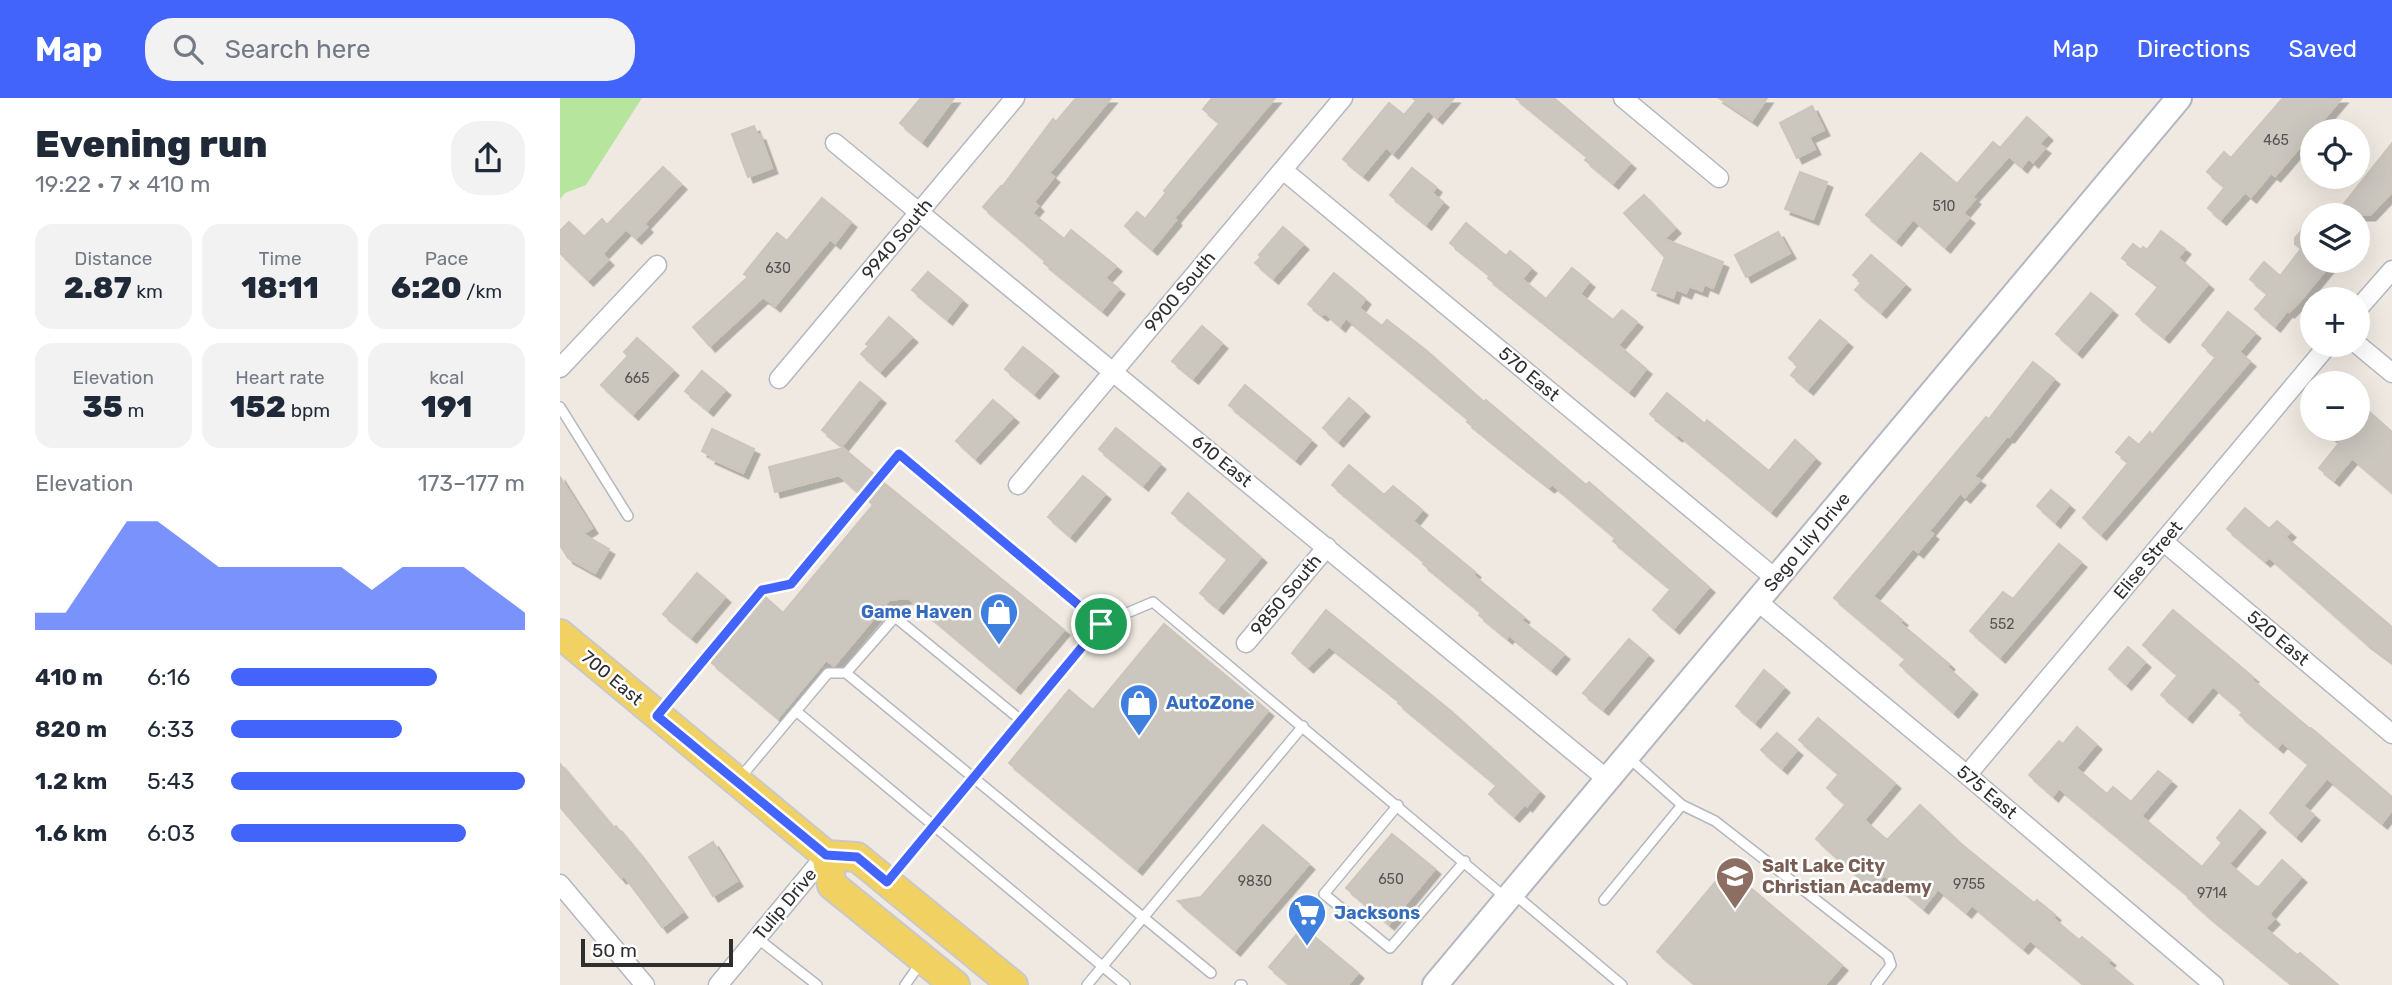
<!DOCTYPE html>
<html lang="en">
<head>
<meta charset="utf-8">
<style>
	:root { --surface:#fff; --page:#f2f2f3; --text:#1f2937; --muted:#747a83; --accent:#4264fb }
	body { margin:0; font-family:Rubik,sans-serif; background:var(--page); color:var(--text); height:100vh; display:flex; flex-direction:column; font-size:26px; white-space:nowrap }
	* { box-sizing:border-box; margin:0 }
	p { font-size:23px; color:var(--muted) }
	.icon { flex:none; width:38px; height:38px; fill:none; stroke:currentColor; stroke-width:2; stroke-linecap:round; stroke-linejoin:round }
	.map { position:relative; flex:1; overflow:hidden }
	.details { display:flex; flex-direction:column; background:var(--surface); width:560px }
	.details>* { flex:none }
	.controls { position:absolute; left:1740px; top:21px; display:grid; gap:14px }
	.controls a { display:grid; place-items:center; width:70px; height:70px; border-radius:50%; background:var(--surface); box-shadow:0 7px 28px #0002; font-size:35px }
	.scale { position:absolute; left:21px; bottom:18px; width:152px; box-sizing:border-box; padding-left:7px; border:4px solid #2e2e2e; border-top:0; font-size:19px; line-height:24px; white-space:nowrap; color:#2e2e2e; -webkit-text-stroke:5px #fff; paint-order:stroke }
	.pin { position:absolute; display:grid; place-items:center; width:60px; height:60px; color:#fff; margin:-30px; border:4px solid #fff; border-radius:50%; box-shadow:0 2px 7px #0007 }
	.round { display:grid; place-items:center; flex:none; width:74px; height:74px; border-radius:28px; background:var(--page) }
	.headline { display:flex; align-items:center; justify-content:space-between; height:119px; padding:0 35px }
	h1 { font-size:38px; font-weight:800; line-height:52px }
	.figures { display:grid; grid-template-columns:repeat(3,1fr); gap:10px; height:119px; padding:7px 35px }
	.figures div { display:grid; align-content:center; border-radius:18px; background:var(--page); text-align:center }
	.figures b { font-size:30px; font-weight:800 }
	.figures small { font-size:19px; font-weight:400 }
	.figures p { font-size:19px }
	.chart { height:196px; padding:14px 35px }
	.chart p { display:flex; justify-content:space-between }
	.chart svg { width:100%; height:126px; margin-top:7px; fill:var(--accent); opacity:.7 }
	ul { padding:0 35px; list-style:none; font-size:23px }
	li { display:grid; grid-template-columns:112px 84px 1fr; align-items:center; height:52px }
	li i { height:18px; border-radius:9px; background:var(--accent) }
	header { display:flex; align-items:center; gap:42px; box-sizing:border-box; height:98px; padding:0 35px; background:var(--accent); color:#fff }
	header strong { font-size:33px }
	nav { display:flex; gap:38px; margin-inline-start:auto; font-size:24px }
	.search { width:490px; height:63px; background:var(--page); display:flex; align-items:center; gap:18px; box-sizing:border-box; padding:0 24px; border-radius:28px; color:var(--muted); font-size:26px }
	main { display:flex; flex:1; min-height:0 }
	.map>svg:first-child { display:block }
	.green { fill:#b6e59e }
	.building { fill:#cbc7bf; stroke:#cbc5ba; stroke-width:2; filter:url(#shadow) }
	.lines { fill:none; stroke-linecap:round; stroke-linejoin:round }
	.service-casing { stroke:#b4b7c1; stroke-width:12 }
	.minor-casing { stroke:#b4b7c1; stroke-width:21 }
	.secondary-casing { stroke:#b4b7c1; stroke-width:28 }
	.primary-casing { stroke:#c9c9c9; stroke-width:32 }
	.service { stroke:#fff; stroke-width:9 }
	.minor { stroke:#fff; stroke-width:18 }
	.secondary { stroke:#fff; stroke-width:24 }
	.primary { stroke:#f2d163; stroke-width:28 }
	.route-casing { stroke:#fff; stroke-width:14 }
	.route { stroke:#4264fb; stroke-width:9 }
	.labels { text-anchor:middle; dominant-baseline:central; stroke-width:5; stroke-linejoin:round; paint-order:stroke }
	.number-label { font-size:14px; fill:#555452 }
	.street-label { font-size:18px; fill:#2e2e2e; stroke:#fff }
	.shop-label { font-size:18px; font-weight:bold; fill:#366cbe; stroke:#fff; text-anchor:start }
	.education-label { font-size:18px; font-weight:bold; fill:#785e54; stroke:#fff; text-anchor:start }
</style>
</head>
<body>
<header>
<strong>Map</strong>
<div class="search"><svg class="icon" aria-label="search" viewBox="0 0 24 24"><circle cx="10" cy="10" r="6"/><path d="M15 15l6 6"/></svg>Search here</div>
<nav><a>Map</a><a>Directions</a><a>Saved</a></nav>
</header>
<main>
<section class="details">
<div class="headline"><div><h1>Evening run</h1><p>19:22 · 7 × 410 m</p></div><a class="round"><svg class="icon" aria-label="share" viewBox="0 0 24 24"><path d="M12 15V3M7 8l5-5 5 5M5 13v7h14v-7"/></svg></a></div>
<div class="figures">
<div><p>Distance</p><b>2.87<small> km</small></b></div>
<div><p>Time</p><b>18:11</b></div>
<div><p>Pace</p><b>6:20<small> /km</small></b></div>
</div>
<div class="figures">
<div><p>Elevation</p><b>35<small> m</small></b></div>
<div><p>Heart rate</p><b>152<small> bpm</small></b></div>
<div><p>kcal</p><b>191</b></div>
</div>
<div class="chart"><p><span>Elevation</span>173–177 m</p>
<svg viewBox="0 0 160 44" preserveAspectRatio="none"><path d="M0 44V38L10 38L20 22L30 6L40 6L50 14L60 22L70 22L80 22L90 22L100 22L110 30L120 22L130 22L140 22L150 30L160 38V44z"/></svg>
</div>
<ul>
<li><b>410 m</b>6:16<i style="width:70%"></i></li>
<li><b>820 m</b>6:33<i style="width:58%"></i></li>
<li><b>1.2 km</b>5:43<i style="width:100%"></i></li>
<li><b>1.6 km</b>6:03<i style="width:80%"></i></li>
</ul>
</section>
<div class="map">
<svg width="1832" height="887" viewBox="0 0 1832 887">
	<defs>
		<filter id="shadow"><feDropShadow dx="5.5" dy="5.5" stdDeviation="0" flood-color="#0004"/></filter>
	</defs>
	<rect width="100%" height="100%" fill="#efe9e1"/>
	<!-- green -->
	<path class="green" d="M0,0H82L26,87L5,95L0,101Z"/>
	<!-- building -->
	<path class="building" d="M361,0H394L362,43L340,25Z
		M516,0H551L489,75L494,79L474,104L478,108L472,115L504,141L511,132L556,168L545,180L559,191L542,212L484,165L486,163L423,109L441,88L442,89L493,21L496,24Z
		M652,0H715L614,120L616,122L592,151L565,128L577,114L585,121L606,95L604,93L660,25L643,11Z
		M853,0H894L877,20L868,12L833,55L826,49L803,77L783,61L829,5L844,17L856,3Z
		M956,0H994L1070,65L1053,85L1025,62L1028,59Z
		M1159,0H1207L1192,22Z
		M1723,0H1782L1715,78L1711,75L1691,99L1685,94L1661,121L1648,110L1665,89L1647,74L1664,54L1671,60Z
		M1252,8L1264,32L1249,39L1255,51L1237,60L1220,25Z
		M1467,19L1487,37L1479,46L1485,50L1473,64L1469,60L1462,69L1449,58L1412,99L1415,101L1403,115L1409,120L1385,149L1353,121L1336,142L1306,117L1361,55L1397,86L1433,44L1440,50Z
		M194,28L198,38L200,37L212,70L188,79L172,36Z
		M1832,45V94L1810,117H1775Z
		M103,69L121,86L84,126L87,129L76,140L66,131L42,156L48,162L28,182L0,155V133L9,124L24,139L42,121L47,127Z
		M852,70L876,89L872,95L883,104L866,126L830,97Z
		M1240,74L1267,84L1253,121L1225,111Z
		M1084,97L1115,130L1104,141L1163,164L1153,190L1144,186L1142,193L1129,188L1126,195L1116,191L1113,200L1092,192L1105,159L1064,115Z
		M262,100L291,124L275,145L270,141L215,208L203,199L150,248L133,229L188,179L184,176L217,135L227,143Z
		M1752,120V163H1773L1740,203L1729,214L1727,213L1715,228L1695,211L1708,196L1690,181L1704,164L1720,178L1741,151L1735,146V140Z
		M906,125L946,158L950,153L971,170L962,181L986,201L1012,170L1029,184L1020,196L1053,222L1062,212L1077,224L1058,247L1086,271L1069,293L928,180L930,177L890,145Z
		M723,129L743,146L713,180L695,165L701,159L699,157Z
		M1601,133L1625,151L1618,160L1648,186L1604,239L1576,216L1599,188L1562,160L1573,146L1581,152L1583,149L1587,152Z
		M1218,134L1230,155L1186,179L1175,157Z
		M1311,157L1345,186L1321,214L1295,192L1302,184L1293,177Z
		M368,174L402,202L387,221L352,192Z
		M774,175L805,201L799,210L822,228L827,222L867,253L924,304L926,302L1026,387L1029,384L1149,489L1114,530L1093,512L1111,491L1053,443L1056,440L992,386L989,389L938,349L907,324L909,322L900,314L786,220L780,228L765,215L762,217L748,206Z
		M1531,195L1552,212L1517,254L1496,236Z
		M1668,214L1695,235L1679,254L1690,263L1541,436L1523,420L1569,364L1556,354L1569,339L1579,347L1590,334L1592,337L1656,259L1642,247Z
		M329,219L352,239L320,273L301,256L309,248L306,246Z
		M1260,222L1287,244L1248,291L1231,277L1238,268L1229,260Z
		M642,228L662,245L633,280L612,263Z
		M77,240L113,272L73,316L41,287L68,258L64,254Z
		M463,249L493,273L474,295L445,271Z
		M1473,264L1494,281L1449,339L1447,338L1414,378L1420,382L1405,399L1400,395L1369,433L1373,436L1358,454L1353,450L1313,498L1342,522L1340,525L1389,566L1387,569L1412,591L1393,614L1340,567L1346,561L1274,500L1426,319L1429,321Z
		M142,273L165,292L148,312L125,293Z
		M300,284L320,300L282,348L262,332Z
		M685,287L751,342L735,361L669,307Z
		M1107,295L1145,326L1147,322L1209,373L1235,342L1255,360L1211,413L1118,336L1117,338L1090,316Z
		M789,300L804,313L778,343L763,330Z
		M433,302L453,319L415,360L396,343Z
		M1797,303L1832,334V394L1792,360L1774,382L1759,370L1780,344L1761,331H1797Z
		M556,330L600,366L583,387L539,351Z
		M152,331L194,351L183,375L150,360L151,358L142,353Z
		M283,350L314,376L298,394L279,377L215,394L209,369Z
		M789,367L824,397L833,388L862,412L853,423L915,474L913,477L964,519L961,522L1004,556L991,571L949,537L947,540L919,517L921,514L863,466L865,464L772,387Z
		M523,378L545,396L510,438L488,419Z
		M0,379L32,430L23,436L49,451L35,475L8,460L0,447Z
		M324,385L504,532L455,590L348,500L329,502L274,568L266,562L218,620L151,564L205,499L223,515L313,407L309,403Z
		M1491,392L1509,407L1495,424L1477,408Z
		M628,395L701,459L658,510L640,495L668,461L612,415Z
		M1685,410L1709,431L1717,423L1730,434L1725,439L1832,529V564L1805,544L1709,459L1705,463L1667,431Z
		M1499,446L1521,464L1440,559L1410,533L1443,494L1453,501Z
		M137,475L165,499L131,539L103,516Z
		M766,512L891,613L979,693L967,708L965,706L954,718L929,696L937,687L838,605L840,603L769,548L748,569L732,555Z
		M1613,512L1693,579L1691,581L1750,631L1751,630L1832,699V712L1822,725L1767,680L1743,708L1754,717L1736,738L1710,715L1749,666L1722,644L1718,649L1680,617L1683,614L1653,588L1627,619L1601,597L1618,577L1583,547Z
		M604,526L708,613L577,771L449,665L509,592L533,612Z
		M1069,541L1088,557L1043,611L1023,595Z
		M1568,549L1585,564L1566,586L1549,571Z
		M1204,572L1224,589L1195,624L1176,608Z
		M1258,620L1335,685L1304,722L1327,742L1360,707L1400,745L1474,805L1477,802L1495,817L1493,820L1519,842L1522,839L1550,862L1547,865L1573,887H1525L1470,842L1463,850L1412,807L1406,814L1378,791L1363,810L1324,777L1313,791L1283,765L1256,741L1286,706L1267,690L1279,676L1239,642Z
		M1517,629L1536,646L1516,670L1547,696L1553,689L1571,704L1598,673L1611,683L1581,718L1642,769L1662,745L1657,740L1680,712L1700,729L1669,766L1695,788L1699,789L1722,762L1741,779L1709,816L1714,821L1705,830L1737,857L1740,855L1778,887H1733L1646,816L1628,800L1629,798L1499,690L1493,698L1469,677L1499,643L1503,646Z
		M1217,635L1237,652L1222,670L1201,652Z
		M0,666L53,730L56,728L79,756L122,814L102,829L64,778L61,780L0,709Z
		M703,727L749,766L675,852L618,803L641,799Z
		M832,736L875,771L829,826L786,790Z
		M153,744L177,783L153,798L129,759Z
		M1167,770L1282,867L1265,887H1136L1097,854Z
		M743,829L798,875L788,887H730L709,869Z"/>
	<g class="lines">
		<!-- service casing -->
		<g class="service-casing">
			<path id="service" d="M0,309L68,418
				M286,575L651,875
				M236,613L565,887
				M99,615L202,492L231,486L339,356L541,526L593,504L946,800
				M1069,660L1122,707L1155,723L1328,858L1331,867L1316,887
				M180,680L268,575H286L335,519L462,623
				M838,707L764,796L830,850L905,763
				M330,781L541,526
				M954,796L1062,887
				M1044,802L1122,707
				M197,840L257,887
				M345,887L362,863
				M527,887L743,628
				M680,887H682"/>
		</g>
		<!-- minor casing -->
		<g class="minor-casing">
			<path id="minor" d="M1063,0L1159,80
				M275,45L1048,682
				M723,72L1216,481
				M1797,212L1832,172
				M1797,246L1832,275
				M0,270L97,167
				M219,281L455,0
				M458,387L783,0
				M1604,444L1832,636
				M1197,503L1407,677L1654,887
				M686,545L767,449
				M1407,677L1768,247
				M0,786L85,887
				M158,887L266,757"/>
		</g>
		<!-- secondary casing -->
		<g class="secondary-casing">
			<path id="secondary" d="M875,887L1619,0"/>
		</g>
		<!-- primary casing -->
		<g class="primary-casing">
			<path id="primary" d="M0,536L266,757L297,759L453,887
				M266,757L272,787L395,887"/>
		</g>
		<!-- service -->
		<use href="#service" class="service"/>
		<!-- minor -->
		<use href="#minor" class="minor"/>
		<!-- secondary -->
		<use href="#secondary" class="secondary"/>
		<!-- primary -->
		<use href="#primary" class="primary"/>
	</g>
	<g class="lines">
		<!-- route casing -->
		<g class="route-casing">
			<path id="route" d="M339,356L541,526L327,784L297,759L266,757L97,618L202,492L231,486Z"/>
		</g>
		<!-- route -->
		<use href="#route" class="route"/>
	</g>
	<!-- icons -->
	<defs>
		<g id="shop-pin" transform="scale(2.0125)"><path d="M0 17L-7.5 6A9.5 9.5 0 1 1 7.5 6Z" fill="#3f7fe0" stroke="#fff"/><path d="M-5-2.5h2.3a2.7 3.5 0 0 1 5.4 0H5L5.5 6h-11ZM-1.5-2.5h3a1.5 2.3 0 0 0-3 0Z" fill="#fff"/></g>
		<g id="school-pin" transform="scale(2.0125)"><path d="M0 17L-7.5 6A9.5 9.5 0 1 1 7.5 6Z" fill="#8d6e63" stroke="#fff"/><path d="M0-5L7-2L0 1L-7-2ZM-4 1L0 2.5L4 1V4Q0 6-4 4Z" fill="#fff"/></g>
		<g id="supermarket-pin" transform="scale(2.0125)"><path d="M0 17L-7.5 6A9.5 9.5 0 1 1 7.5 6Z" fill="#3f7fe0" stroke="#fff"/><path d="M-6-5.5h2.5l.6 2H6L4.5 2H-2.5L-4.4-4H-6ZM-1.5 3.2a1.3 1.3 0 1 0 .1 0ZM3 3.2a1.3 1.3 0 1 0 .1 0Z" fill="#fff"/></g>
	</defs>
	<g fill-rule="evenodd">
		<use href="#shop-pin" x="439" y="514"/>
		<use href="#shop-pin" x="579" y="605"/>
		<use href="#school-pin" x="1175" y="778"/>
		<use href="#supermarket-pin" x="747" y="815"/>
	</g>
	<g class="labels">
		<!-- number labels -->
		<g class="number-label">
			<text x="1716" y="42">465</text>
			<text x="1384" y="108">510</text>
			<text x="218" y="170">630</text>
			<text x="77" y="280">665</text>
			<text x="1442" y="526">552</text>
			<text x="831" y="781">650</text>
			<text x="695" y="783">9830</text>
			<text x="1409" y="786">9755</text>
			<text x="1652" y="795">9714</text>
		</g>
		<!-- street labels -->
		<g class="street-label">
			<text transform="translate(337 141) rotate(-50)">9940 South</text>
			<text transform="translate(620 194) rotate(-50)">9900 South</text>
			<text transform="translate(969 276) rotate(40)">570 East</text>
			<text transform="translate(662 363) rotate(39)">610 East</text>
			<text transform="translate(1247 444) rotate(-50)">Sego Lily Drive</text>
			<text transform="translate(1588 462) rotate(-50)">Elise Street</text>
			<text transform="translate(726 497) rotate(-50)">9850 South</text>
			<text transform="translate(1718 540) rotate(40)">520 East</text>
			<text transform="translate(52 580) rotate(40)">700 East</text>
			<text transform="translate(1427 694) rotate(40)">575 East</text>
			<text transform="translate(225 806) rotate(-50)">Tulip Drive</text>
		</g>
		<!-- shop labels -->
		<g class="shop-label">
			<text x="412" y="514" text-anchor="end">Game Haven</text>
			<text x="606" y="605">AutoZone</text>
			<text x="774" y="815">Jacksons</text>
		</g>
		<!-- education labels -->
		<g class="education-label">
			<text x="1202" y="768">Salt Lake City<tspan x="1202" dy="21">Christian Academy</tspan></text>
		</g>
	</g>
</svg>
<div class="controls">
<a><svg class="icon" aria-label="locate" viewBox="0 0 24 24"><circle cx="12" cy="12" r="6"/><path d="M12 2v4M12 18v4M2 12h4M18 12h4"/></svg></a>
<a><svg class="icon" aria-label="layers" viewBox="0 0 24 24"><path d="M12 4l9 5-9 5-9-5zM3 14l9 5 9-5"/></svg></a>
<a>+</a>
<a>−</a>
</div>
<div class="scale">50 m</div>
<div class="pin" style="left:541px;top:526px;background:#1e9e55"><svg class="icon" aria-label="arrive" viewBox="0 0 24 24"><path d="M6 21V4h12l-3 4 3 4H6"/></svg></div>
</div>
</main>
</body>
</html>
